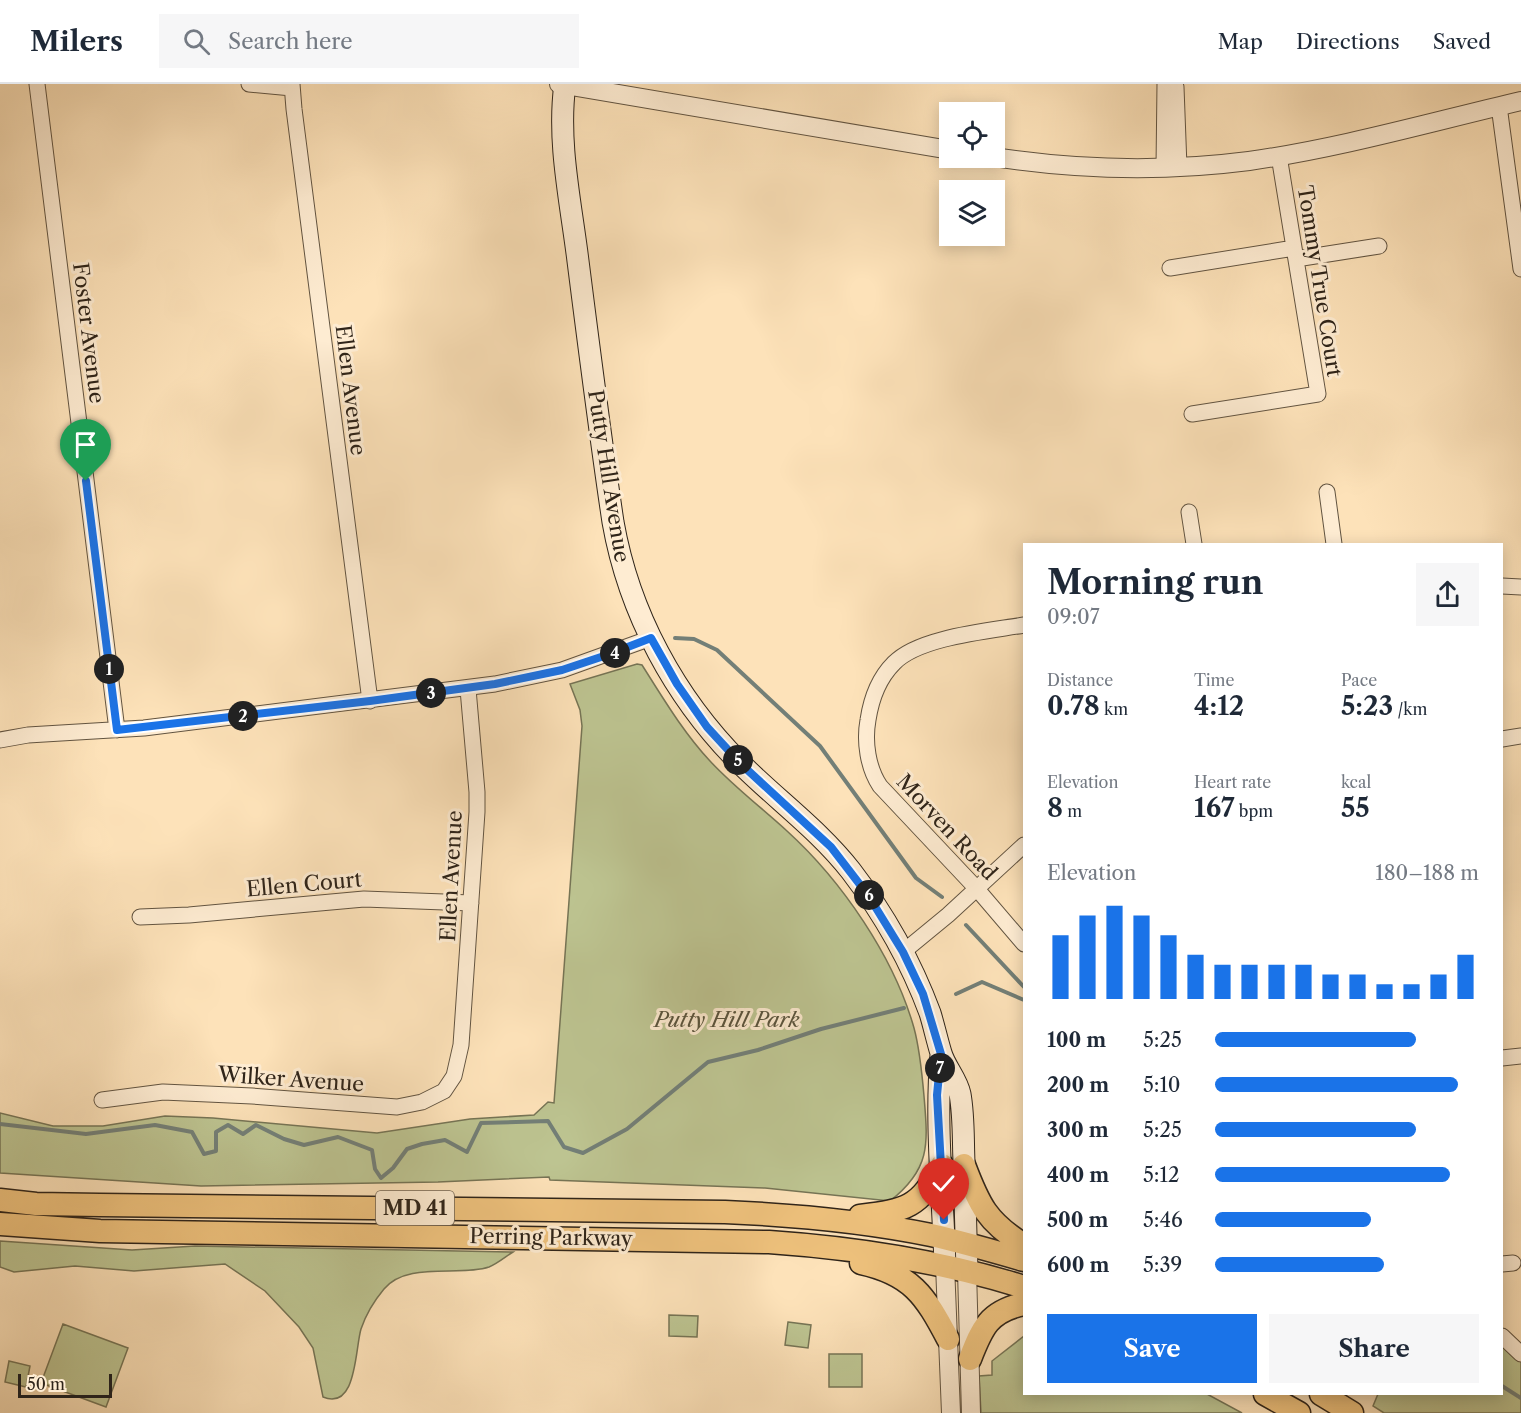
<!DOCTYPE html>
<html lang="en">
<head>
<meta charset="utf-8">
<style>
	:root { --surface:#fff; --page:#f6f6f7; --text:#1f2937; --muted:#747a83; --line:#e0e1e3; --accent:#1a73e8 }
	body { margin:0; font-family:"Libre Caslon Text",serif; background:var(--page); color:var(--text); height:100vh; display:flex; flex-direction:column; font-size:22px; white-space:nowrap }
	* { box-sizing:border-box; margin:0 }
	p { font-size:20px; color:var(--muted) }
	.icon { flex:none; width:33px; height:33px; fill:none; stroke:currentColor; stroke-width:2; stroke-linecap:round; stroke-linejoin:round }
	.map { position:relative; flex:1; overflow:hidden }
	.sheet { position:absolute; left:1023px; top:459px; width:480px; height:852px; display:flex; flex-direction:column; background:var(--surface); border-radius:0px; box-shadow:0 3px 15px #0003 }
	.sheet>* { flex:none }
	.controls { position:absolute; left:939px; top:18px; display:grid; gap:12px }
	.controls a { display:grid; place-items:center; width:66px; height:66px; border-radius:0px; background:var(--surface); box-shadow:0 3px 15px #0003; font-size:30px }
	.scale { position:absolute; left:18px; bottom:15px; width:94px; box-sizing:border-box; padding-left:6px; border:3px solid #2f2419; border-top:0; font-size:16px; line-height:21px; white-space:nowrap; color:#2f2419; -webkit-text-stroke:4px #feecd2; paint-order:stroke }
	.pin { position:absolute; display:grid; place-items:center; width:51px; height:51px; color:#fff; margin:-62px -26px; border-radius:50% 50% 50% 0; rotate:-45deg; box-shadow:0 0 6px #0007 }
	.pin .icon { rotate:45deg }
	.km { position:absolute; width:30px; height:30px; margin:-15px; border-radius:50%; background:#222; color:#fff; font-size:16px; line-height:30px; text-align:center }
	.round { display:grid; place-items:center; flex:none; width:63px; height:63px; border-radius:0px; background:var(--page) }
	.head { display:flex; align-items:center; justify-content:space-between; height:102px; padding:0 24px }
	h1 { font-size:33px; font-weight:800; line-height:45px }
	.stats { display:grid; grid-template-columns:repeat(3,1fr); gap:9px; height:102px; padding:6px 24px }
	.stats div { display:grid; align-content:center }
	.stats b { font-size:26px; font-weight:800 }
	.stats small { font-size:16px; font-weight:400 }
	.stats p { font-size:16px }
	.chart { height:168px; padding:12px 24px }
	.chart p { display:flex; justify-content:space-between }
	.chart svg { width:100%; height:108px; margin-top:6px; stroke:var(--accent); stroke-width:6 }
	.primary-button { display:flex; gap:12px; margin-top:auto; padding:12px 24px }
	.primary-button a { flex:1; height:69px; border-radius:0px; background:var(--accent); color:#fff; font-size:24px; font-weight:800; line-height:69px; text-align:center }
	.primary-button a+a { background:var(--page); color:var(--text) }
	ul { padding:0 24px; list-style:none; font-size:20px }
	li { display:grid; grid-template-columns:96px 72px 1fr; align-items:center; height:45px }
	li i { height:15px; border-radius:8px; background:var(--accent) }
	header { display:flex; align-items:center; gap:36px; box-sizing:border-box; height:84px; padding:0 30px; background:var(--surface); border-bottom:2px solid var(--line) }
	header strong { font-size:28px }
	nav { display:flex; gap:33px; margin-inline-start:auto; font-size:21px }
	.search { width:420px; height:54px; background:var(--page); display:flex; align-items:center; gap:15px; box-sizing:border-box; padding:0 21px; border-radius:0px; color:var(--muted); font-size:22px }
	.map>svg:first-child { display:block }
	.green { fill:#bdc491; stroke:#767455; stroke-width:1.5 }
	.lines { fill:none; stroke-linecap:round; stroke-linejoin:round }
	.stream { stroke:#737f77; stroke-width:4 }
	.minor-casing { stroke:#625441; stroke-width:17 }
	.tertiary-casing { stroke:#625441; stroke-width:20 }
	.secondary-casing { stroke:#2f2419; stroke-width:23 }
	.primary-casing { stroke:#2f2419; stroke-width:25 }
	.minor { stroke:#feecd2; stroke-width:15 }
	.tertiary { stroke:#feecd2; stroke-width:18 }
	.secondary { stroke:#feecd2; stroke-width:21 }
	.primary { stroke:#eec17c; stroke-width:22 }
	.route-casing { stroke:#fff; stroke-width:12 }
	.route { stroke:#1a73e8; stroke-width:8 }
	.labels { text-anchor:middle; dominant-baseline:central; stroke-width:6; stroke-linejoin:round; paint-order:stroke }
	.shield { fill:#feecd2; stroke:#6d6050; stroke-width:1.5 }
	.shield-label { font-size:20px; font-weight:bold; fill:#2f2419 }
	.street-label { font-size:21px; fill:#2f2419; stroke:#feecd2 }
	.park-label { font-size:21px; font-style:italic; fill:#5a543d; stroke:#feecd2 }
</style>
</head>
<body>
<header>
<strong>Milers</strong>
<div class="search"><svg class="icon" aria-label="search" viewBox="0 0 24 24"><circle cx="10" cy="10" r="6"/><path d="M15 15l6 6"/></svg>Search here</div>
<nav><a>Map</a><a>Directions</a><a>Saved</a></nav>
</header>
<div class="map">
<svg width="1521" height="1329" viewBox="0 0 1521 1329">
	<rect width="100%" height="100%" fill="#fde2b9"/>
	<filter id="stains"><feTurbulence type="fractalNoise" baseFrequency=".00333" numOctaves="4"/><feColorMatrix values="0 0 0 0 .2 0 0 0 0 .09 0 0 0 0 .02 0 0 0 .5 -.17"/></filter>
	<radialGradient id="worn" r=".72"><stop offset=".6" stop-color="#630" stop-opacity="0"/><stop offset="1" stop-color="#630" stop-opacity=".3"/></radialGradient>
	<!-- green -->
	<path class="green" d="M637,580L642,581C663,614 683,648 710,677C734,703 762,724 787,747C842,797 894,873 914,944C920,966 922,989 924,1012C928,1060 931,1085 890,1117L765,1104L550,1096L549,1093L438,1098L201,1102L0,1089V1029L53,1042H103L165,1032L213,1034L377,1049L470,1035L534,1031L548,1018L554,1019L582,642L580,626L570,600Z
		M0,1157L132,1166L195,1162L513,1168C505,1173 497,1180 489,1183C459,1193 407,1177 384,1205C374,1217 366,1230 361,1245C355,1265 357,1327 323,1313L313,1264L299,1243L265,1207L225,1180L134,1187L75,1182L14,1188L0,1183Z
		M669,1231L698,1232L697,1253L669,1252Z
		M788,1238L811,1241L808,1264L785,1261Z
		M63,1240L128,1264L106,1323L41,1299Z
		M1024,1252V1310H1207L1242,1329H981L979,1292L992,1291V1277Z
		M1502,1253L1521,1270V1329H1384L1373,1322L1378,1310H1502Z
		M829,1270H862V1303H829Z
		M9,1277L30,1282L26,1303L5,1298Z"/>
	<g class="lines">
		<!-- stream -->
		<path class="stream" d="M675,554L694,555L717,566L820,662L916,794L942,813
			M966,841L1024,903
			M956,910L982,898L1024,916
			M0,1040L86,1050L155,1041L192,1048L204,1070L216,1067V1048L228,1041L243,1050L256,1041L284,1055L304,1061L338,1053L372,1066L375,1085L381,1094L393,1084L407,1065L422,1060L445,1056L467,1068L481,1039L548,1037L564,1063L583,1069L627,1045L708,978L758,966L821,945L904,924
			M1502,1302L1521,1314"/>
		<!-- minor casing -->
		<g class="minor-casing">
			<path id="minor" d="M37,0L117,646
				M249,0L292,4
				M292,0L294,25L370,617
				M1174,0L1176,3L1179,83
				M1499,22L1521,185
				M1164,83L1165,0
				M1296,175L1379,162
				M1170,184L1294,164
				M1192,330L1318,310L1279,72
				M1327,408L1334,460
				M1189,428L1194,460
				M1502,502L1521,503
				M1024,541C989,547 919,553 894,579C879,594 871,616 868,636C864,658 868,684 880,702L977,805L1024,860
				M1502,655L1521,652
				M0,656L28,651L144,644L495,600L562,586L651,554
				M140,833L189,831L364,815L471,819
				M903,868L948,831L1024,761
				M1502,974L1521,972
				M102,1016L163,1008L252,1012L397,1023L422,1018L444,1007L454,992L461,961L477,728V708L468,605
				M1502,1180L1513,1179
				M1502,1252L1521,1270"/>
		</g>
		<!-- tertiary casing -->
		<g class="tertiary-casing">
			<path id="tertiary" d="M559,0L950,66
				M994,73C1079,86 1164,88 1249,77C1341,64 1431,38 1521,17
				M945,1181L951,1329
				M967,1187L971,1329"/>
		</g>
		<!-- secondary casing -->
		<g class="secondary-casing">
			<path id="secondary" d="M565,0C557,58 571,119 578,177C589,264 600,351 613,438C629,529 675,614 740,679C777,716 819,746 851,787C884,830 911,878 930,929C934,942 937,956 941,969C945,983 957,995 960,1010C964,1032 963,1055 964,1078C965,1114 966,1150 967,1187
				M941,971C935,1038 943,1113 945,1181"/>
		</g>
		<!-- primary casing -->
		<g class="primary-casing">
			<path id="primary" d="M964,1081C979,1121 987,1138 1024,1161
				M0,1116L36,1120L100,1121L725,1128C794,1131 863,1137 931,1151C962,1158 993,1167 1024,1176
				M860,1132C907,1126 919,1124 942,1081
				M0,1140L100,1147L769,1158C856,1164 941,1177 1024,1203
				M861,1179C911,1190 925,1211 948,1255
				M970,1275C982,1244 989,1227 1024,1220
				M1265,1310L1299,1329
				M1321,1310L1352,1329"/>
		</g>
		<!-- minor -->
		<use href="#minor" class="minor"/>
		<!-- tertiary -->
		<use href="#tertiary" class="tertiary"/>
		<!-- secondary -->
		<use href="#secondary" class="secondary"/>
		<!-- primary -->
		<use href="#primary" class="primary"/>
	</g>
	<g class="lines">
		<!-- route casing -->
		<g class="route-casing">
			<path id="route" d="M86,397L117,646L370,617L495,600L562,586L607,571L651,554L677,600L707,643L741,680L831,763L868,811L903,868L923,910L941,970L937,1011L944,1136"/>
		</g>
		<!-- route -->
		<use href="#route" class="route"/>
	</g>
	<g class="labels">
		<!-- shield labels -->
		<rect class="shield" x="376" y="1107" width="78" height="34" rx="4.5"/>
		<g class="shield-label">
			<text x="415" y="1124">MD 41</text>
		</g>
		<!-- street labels -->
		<g class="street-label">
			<text transform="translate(1320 197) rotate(81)">Tommy True Court</text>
			<text transform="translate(89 249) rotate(83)">Foster Avenue</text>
			<text transform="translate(351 306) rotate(83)">Ellen Avenue</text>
			<text transform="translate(609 392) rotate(81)">Putty Hill Avenue</text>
			<text transform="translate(947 743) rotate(47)">Morven Road</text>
			<text transform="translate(451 792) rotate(-87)">Ellen Avenue</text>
			<text transform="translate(304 800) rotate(-5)">Ellen Court</text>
			<text transform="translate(291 995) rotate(4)">Wilker Avenue</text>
			<text transform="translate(551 1153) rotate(1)">Perring Parkway</text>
		</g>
		<!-- park labels -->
		<g class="park-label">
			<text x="727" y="935">Putty Hill Park</text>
		</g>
	</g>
	<rect width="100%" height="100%" filter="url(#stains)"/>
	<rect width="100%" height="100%" fill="url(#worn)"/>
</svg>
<div class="controls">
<a><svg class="icon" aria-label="locate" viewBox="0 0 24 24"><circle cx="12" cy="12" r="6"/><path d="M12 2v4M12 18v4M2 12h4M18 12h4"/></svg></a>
<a><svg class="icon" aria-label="layers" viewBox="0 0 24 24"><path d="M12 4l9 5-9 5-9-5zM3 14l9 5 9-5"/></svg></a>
</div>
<div class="scale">50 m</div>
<div class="pin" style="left:86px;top:397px;background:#1e9e55"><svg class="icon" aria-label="arrive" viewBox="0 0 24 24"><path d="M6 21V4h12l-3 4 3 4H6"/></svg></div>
<div class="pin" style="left:944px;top:1136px;background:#d93025"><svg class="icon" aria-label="check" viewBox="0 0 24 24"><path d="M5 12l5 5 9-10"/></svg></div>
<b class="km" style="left:109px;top:585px">1</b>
<b class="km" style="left:243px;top:632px">2</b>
<b class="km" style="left:431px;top:609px">3</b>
<b class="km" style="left:615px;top:569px">4</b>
<b class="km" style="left:738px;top:676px">5</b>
<b class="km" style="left:869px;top:811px">6</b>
<b class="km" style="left:940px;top:984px">7</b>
<section class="sheet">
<div class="head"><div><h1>Morning run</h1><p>09:07</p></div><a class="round"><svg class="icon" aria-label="share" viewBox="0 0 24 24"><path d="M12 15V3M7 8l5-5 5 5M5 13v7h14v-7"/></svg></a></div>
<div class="stats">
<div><p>Distance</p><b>0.78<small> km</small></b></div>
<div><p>Time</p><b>4:12</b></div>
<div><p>Pace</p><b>5:23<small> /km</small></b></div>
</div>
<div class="stats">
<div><p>Elevation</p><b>8<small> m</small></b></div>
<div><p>Heart rate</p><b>167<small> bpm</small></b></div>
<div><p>kcal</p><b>55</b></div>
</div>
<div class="chart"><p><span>Elevation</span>180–188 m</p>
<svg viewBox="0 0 160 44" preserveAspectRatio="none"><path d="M5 44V18M15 44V10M25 44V6M35 44V10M45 44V18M55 44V26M65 44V30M75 44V30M85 44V30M95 44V30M105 44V34M115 44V34M125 44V38M135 44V38M145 44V34M155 44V26"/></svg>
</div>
<ul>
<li><b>100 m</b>5:25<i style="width:76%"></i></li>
<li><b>200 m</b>5:10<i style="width:92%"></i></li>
<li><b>300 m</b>5:25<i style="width:76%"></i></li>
<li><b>400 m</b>5:12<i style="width:89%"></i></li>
<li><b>500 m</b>5:46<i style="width:59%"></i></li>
<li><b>600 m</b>5:39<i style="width:64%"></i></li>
</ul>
<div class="primary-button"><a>Save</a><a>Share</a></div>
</section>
</div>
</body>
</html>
